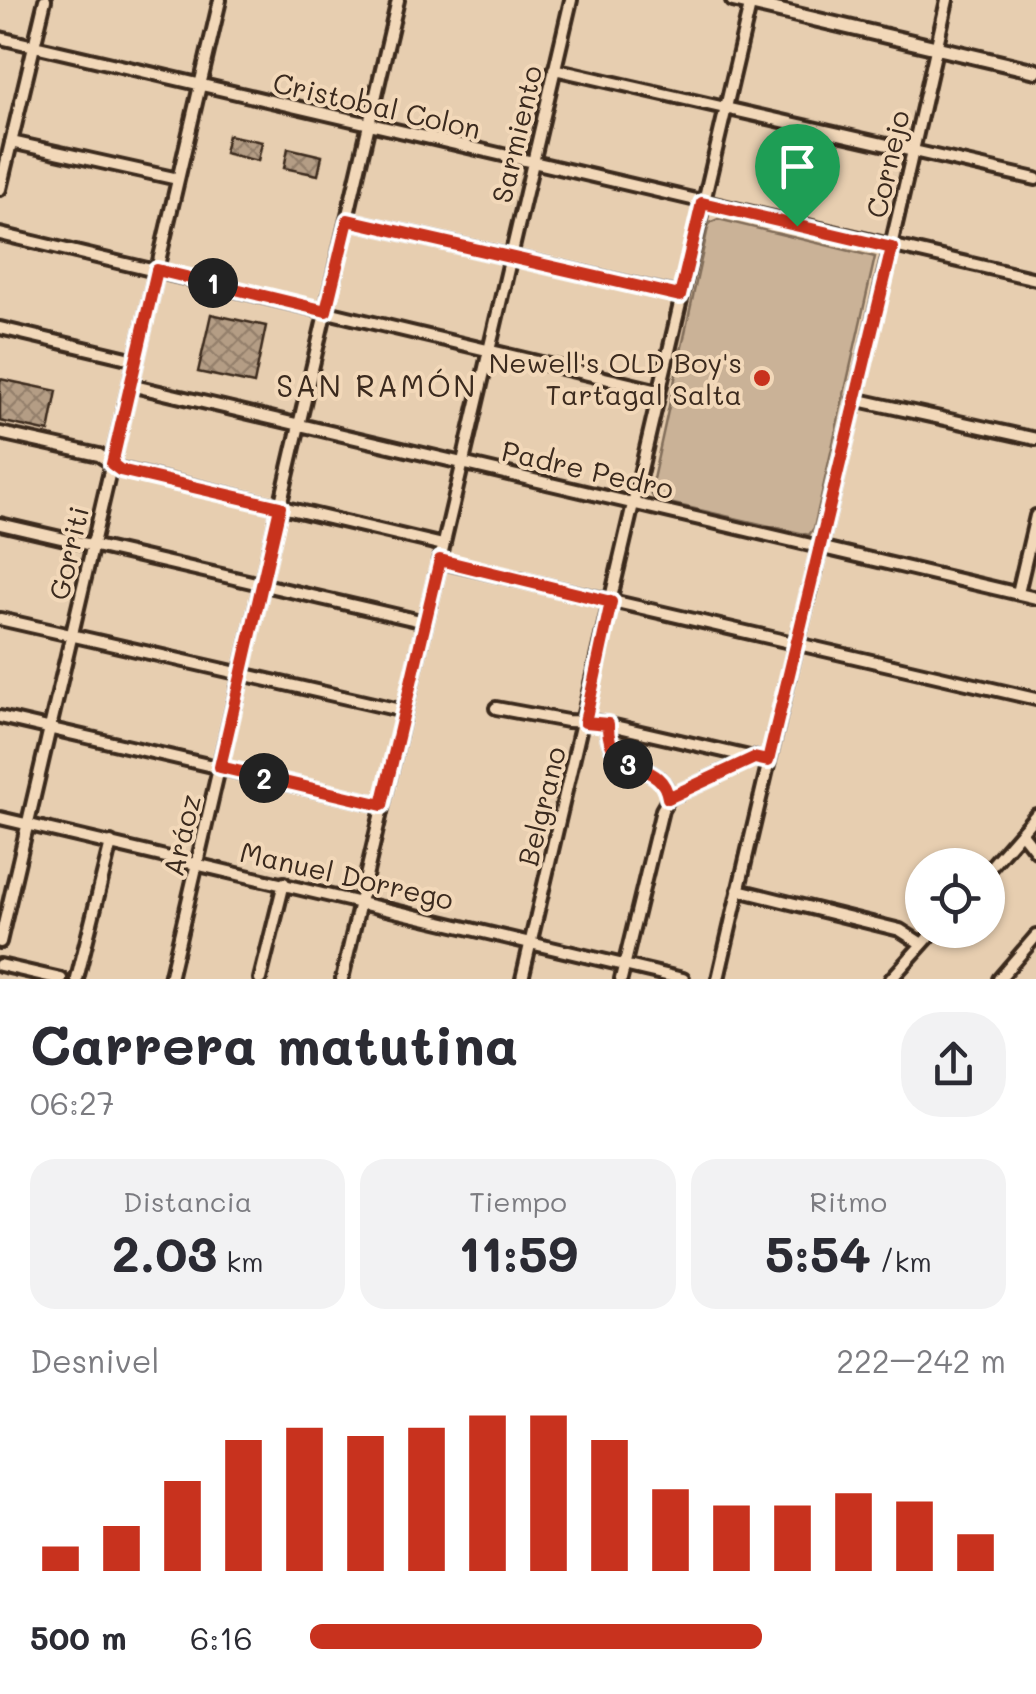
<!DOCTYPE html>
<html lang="es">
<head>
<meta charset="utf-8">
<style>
	:root { --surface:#fff; --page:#f2f2f3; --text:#2b2b33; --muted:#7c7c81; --accent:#c8321e }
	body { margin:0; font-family:Mali,sans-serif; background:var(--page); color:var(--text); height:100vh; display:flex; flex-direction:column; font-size:38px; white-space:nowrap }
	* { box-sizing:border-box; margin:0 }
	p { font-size:32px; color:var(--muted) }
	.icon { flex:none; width:55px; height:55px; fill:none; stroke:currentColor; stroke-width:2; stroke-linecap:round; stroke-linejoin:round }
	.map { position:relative; height:979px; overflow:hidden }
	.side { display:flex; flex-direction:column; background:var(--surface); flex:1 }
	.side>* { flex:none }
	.controls { position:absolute; left:905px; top:848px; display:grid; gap:20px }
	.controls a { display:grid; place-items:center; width:100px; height:100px; border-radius:50%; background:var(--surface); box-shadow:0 2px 8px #0004; font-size:50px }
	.pin { position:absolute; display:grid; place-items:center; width:85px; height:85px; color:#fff; margin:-102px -42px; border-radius:50% 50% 50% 0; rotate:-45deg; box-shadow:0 0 10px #0007 }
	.pin .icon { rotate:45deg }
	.km { position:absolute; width:50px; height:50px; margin:-25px; border-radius:50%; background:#222; color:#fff; font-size:28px; line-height:50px; text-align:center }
	.round { display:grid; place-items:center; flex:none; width:105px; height:105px; border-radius:40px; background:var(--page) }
	.head { display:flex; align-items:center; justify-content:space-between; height:170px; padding:0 30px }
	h1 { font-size:55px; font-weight:700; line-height:75px }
	.stats { display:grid; grid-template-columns:repeat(3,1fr); gap:15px; height:170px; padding:10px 30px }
	.stats div { display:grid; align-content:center; border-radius:25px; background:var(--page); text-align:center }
	.stats b { font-size:50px; font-weight:700 }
	.stats small { font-size:28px; font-weight:400 }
	.stats p { font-size:28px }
	.chart { height:280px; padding:20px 30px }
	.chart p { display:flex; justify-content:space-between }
	.chart svg { width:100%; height:180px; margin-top:10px; stroke:var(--accent); stroke-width:6 }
	ul { padding:0 30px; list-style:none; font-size:32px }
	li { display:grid; grid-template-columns:160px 120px 1fr; align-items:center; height:75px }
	li i { height:25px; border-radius:12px; background:var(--accent) }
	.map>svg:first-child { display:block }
	.park { fill:#cab297; stroke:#826e5a; stroke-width:2.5 }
	.building { fill:url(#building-cross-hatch); stroke:#3b2a1e; stroke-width:2.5 }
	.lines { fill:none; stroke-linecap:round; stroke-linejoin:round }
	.minor-casing { stroke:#3b2a1e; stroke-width:18 }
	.major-casing { stroke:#3b2a1e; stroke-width:20 }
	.minor { stroke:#f2d8b9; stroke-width:10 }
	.major { stroke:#f2d8b9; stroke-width:12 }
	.route-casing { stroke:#fff; stroke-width:20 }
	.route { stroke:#c8321e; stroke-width:12 }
	.poi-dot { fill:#c8321e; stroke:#f2d8b9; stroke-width:4 }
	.labels { text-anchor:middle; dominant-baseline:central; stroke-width:8; stroke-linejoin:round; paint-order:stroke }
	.street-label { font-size:28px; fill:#3b2a1e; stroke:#f2d8b9 }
	.poi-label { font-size:28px; fill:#3b2a1e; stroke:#f2d8b9; text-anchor:end }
	.neighbourhood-label { font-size:30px; letter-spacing:2.5px; fill:#3b2a1e; stroke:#f2d8b9 }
</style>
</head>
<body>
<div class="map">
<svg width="1036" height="979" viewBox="0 0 1036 979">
	<defs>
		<pattern id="building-cross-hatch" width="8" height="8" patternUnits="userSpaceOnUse" patternTransform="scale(2.5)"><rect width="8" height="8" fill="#b49d85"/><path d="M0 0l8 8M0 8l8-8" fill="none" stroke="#94806c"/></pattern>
	</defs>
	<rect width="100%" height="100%" fill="#e7ceb0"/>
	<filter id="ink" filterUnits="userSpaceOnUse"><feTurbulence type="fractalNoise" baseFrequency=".01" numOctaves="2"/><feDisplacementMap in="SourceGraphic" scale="20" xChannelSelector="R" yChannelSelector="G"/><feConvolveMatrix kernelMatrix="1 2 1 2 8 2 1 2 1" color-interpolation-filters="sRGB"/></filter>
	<g filter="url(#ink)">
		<!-- park -->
		<path class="park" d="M718,219L875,257L814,528L809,535L656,500L650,493L709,223Z"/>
		<!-- building -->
		<path class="building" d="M228,135L262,142L258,161L224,153Z
			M288,148L322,156L318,175L284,168Z
			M211,314L266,326L254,384L198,372Z
			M0,379L57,391L49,432L0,421Z"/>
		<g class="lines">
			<!-- minor casing -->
			<g class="minor-casing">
				<path id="minor" d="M0,38L1036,279
					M554,69L1036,179
					M11,142L178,179
					M0,189L45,0
					M348,220L680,295
					M0,234L659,391
					M0,328L136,360
					M130,385L1036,598
					M854,399L1036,439
					M0,433L99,455L120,469L443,545
					M0,524L425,622
					M439,561L1036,699
					M1018,593L1036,516
					M0,619L404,711
					M496,708L567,721L597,722L754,758
					M0,717L382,805
					M608,725C607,780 662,756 669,798
					M0,818L683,979
					M1021,832L1036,851
					M988,870L1036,815
					M738,890L900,930L922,944
					M0,942L220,0
					M0,965L61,979
					M77,979L111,843
					M170,979L398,0
					M260,979L284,883
					M342,979L571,0
					M522,979C599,653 673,327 751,1
					M621,979L662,810L669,798L754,757
					M718,979C793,652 875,327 947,0
					M891,979L935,930
					M999,979L1036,936"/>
			</g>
			<!-- major casing -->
			<g class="major-casing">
				<path id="major" d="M733,0L1036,71"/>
			</g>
			<!-- minor -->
			<use href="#minor" class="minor"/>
			<!-- major -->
			<use href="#major" class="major"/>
		</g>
	</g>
	<g class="lines" filter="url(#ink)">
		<!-- route casing -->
		<g class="route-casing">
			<path id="route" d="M702,203L892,248L768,761L754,758L668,798C662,756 607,780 608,724L585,722L611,602L440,560L382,805L220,767L280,507L120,470L112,464L157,270L326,311L348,220L680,296Z"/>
		</g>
		<!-- route -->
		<use href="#route" class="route"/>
	</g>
	<!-- markers -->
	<circle class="poi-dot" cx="762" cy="378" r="10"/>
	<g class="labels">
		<!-- street labels -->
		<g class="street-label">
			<text transform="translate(377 105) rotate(13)">Cristobal Colon</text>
			<text transform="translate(516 134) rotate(-77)">Sarmiento</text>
			<text transform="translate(887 164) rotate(-77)">Cornejo</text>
			<text transform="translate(588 469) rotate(13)">Padre Pedro</text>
			<text transform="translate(68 553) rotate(-77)">Gorriti</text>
			<text transform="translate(541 806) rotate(-76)">Belgrano</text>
			<text transform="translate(181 835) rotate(-77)">Aráoz</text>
			<text transform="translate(347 875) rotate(13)">Manuel Dorrego</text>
		</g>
		<!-- poi labels -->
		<g class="poi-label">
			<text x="742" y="362">Newell's OLD Boy's<tspan x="742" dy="32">Tartagal Salta</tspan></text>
		</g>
		<!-- neighbourhood labels -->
		<g class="neighbourhood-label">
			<text x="377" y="385">SAN RAMÓN</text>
		</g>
	</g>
</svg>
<div class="controls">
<a><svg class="icon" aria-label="locate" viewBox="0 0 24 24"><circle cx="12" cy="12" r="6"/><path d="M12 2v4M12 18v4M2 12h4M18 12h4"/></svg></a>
</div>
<div class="pin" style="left:797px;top:226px;background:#1e9e55"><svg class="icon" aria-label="arrive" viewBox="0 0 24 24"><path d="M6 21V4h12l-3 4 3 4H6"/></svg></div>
<b class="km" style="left:213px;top:283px">1</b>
<b class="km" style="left:264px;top:778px">2</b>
<b class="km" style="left:628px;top:764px">3</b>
</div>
<section class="side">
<div class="head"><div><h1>Carrera matutina</h1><p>06:27</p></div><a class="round"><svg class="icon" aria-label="share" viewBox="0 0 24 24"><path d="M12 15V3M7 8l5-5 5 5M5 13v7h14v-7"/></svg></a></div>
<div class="stats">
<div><p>Distancia</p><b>2.03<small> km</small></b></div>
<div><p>Tiempo</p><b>11:59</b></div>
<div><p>Ritmo</p><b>5:54<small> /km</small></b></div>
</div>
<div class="chart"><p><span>Desnivel</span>222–242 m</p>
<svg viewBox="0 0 160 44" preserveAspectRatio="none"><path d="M5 44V38M15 44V33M25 44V22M35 44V12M45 44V9M55 44V11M65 44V9M75 44V6M85 44V6M95 44V12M105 44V24M115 44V28M125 44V28M135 44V25M145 44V27M155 44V35"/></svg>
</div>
<ul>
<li><b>500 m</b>6:16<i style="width:65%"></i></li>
</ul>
</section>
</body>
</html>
